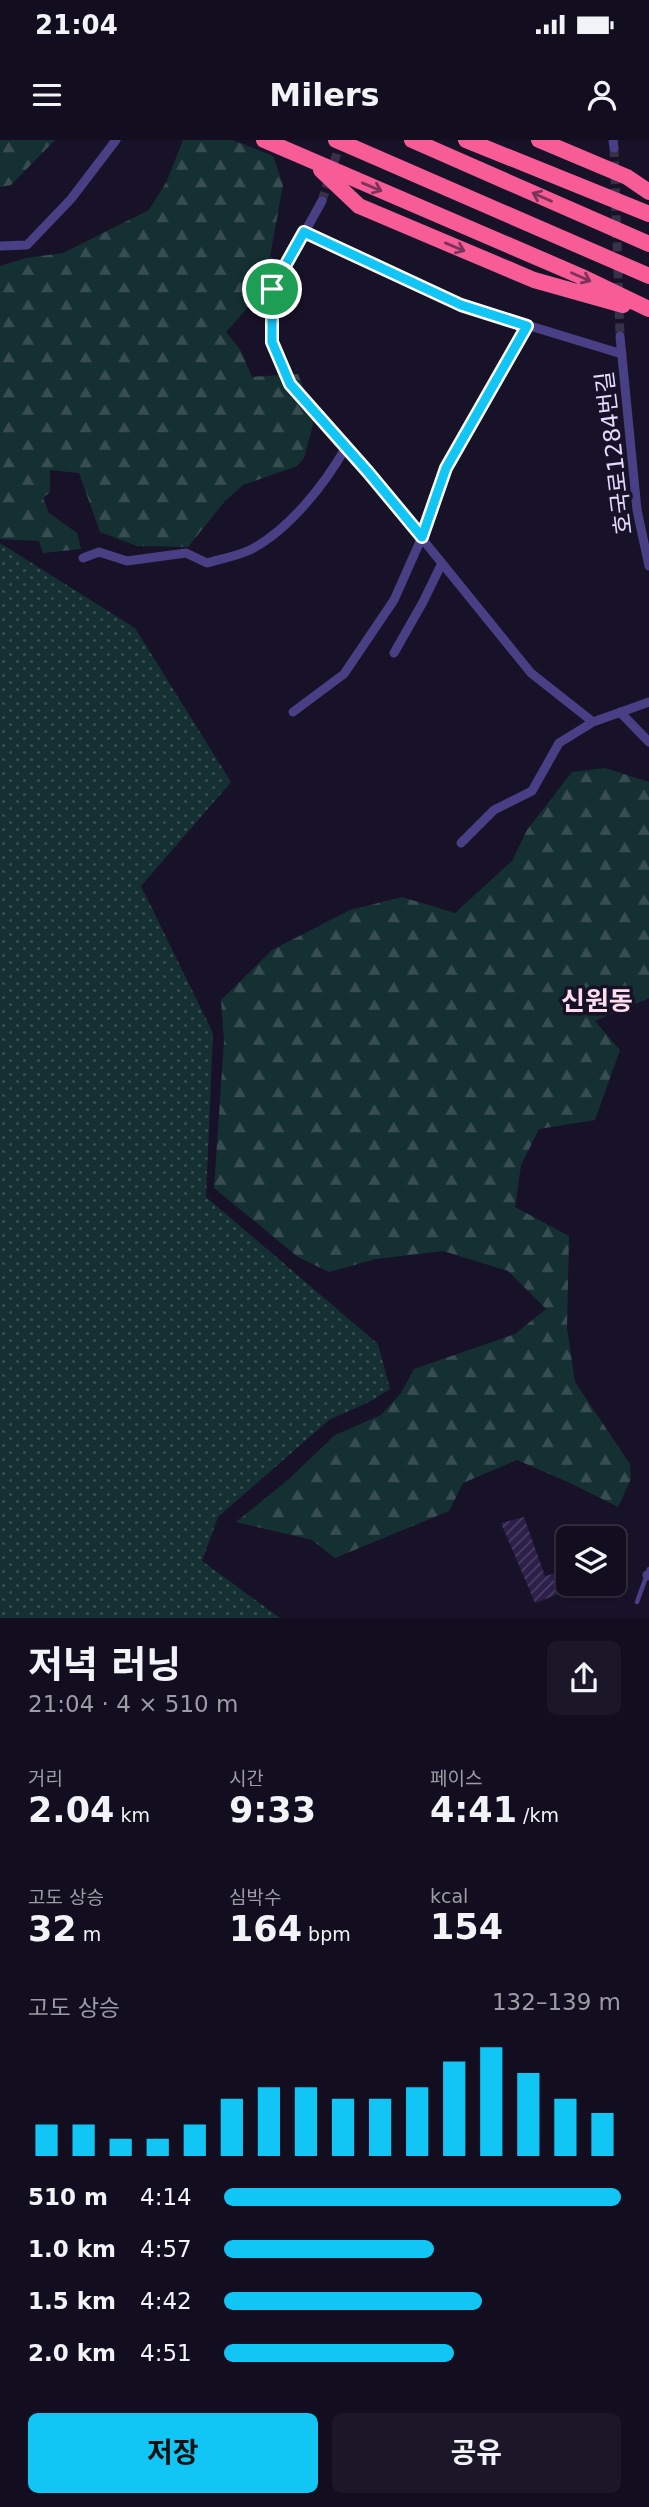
<!DOCTYPE html>
<html lang="ko">
<head>
<meta charset="utf-8">
<style>
	:root { --surface:#120e1f; --page:#1b1728; --text:#f1f3f6; --muted:#9c9ca4; --line:#312e3d; --accent:#11c5f4 }
	body { margin:0; font-family:"DejaVu Sans","Noto Sans KR",sans-serif; background:var(--page); color:var(--text); height:100vh; display:flex; flex-direction:column; font-size:26px; white-space:nowrap }
	* { box-sizing:border-box; margin:0 }
	p { font-size:23px; color:var(--muted) }
	.icon { flex:none; width:38px; height:38px; fill:none; stroke:currentColor; stroke-width:2; stroke-linecap:round; stroke-linejoin:round }
	.map { position:relative; height:1478px; overflow:hidden }
	.details { display:flex; flex-direction:column; background:var(--surface); flex:1 }
	.details>* { flex:none }
	.buttons { position:absolute; left:556px; top:1386px; display:grid; gap:14px }
	.buttons a { display:grid; place-items:center; width:70px; height:70px; border-radius:10px; background:var(--surface); box-shadow:0 2px 5px #0004,0 0 0 2px var(--line); font-size:35px }
	.pin { position:absolute; display:grid; place-items:center; width:60px; height:60px; color:#fff; margin:-30px; border:4px solid #fff; border-radius:50%; box-shadow:0 2px 7px #0007 }
	.round { display:grid; place-items:center; flex:none; width:74px; height:74px; border-radius:10px; background:var(--page) }
	.headline { display:flex; align-items:center; justify-content:space-between; height:119px; padding:0 28px }
	h1 { font-size:38px; font-weight:700; line-height:52px }
	.metrics { display:grid; grid-template-columns:repeat(3,1fr); gap:10px; height:119px; padding:7px 28px }
	.metrics div { display:grid; align-content:center }
	.metrics b { font-size:35px; font-weight:700 }
	.metrics small { font-size:19px; font-weight:400 }
	.metrics p { font-size:19px }
	.chart { height:196px; padding:14px 28px }
	.chart p { display:flex; justify-content:space-between }
	.chart svg { width:100%; height:126px; margin-top:7px; stroke:var(--accent); stroke-width:6 }
	.cta { display:flex; gap:14px; margin-top:auto; padding:14px 28px }
	.cta a { flex:1; height:80px; border-radius:10px; background:var(--accent); color:#111; font-size:28px; font-weight:700; line-height:80px; text-align:center }
	.cta a+a { background:var(--page); color:var(--text) }
	ul { padding:0 28px; list-style:none; font-size:23px }
	li { display:grid; grid-template-columns:112px 84px 1fr; align-items:center; height:52px }
	li i { height:18px; border-radius:9px; background:var(--accent) }
	.status { display:flex; justify-content:space-between; align-items:center; height:49px; padding:0 35px; background:var(--surface); direction:ltr }
	.status svg { height:19px; fill:currentColor }
	header { display:flex; justify-content:space-between; align-items:center; height:91px; padding:0 28px; background:var(--surface); font-size:32px; font-weight:700 }
	.map>svg:first-child { display:block }
	.grass { fill:url(#grass-dots) }
	.forest { fill:url(#forest-firs) }
	.building { fill:url(#building-hatch) }
	.lines { fill:none; stroke-linecap:round; stroke-linejoin:round }
	.minor-tunnel { stroke:#363049; stroke-width:9; stroke-dasharray:9 4.5; stroke-linecap:butt }
	.service { stroke:#493f85; stroke-width:4.5 }
	.minor { stroke:#493f85; stroke-width:9 }
	.motorway { stroke:#f75c96; stroke-width:16 }
	.oneway { stroke:#7c335a }
	.route-casing { stroke:#fff; stroke-width:14 }
	.route { stroke:#11c5f4; stroke-width:9 }
	.labels { text-anchor:middle; dominant-baseline:central; stroke-width:7; stroke-linejoin:round; paint-order:stroke }
	.street-label { font-size:23px; fill:#e3dbfd; stroke:#181229 }
	.quarter-label { font-size:26px; font-weight:bold; fill:#fdddee; stroke:#181229 }
</style>
</head>
<body>
<div class="status"><b>21:04</b><svg viewBox="0 0 49 12"><path d="M0 12V9h3v3zM5 12V6h3v6zM10 12V3h3v9zM15 12V0h3v12zM26 1h20v11H26zM47 4h2v5h-2z"/></svg></div>
<header><svg class="icon" aria-label="menu" viewBox="0 0 24 24"><path d="M4 6h16M4 12h16M4 18h16"/></svg>Milers<svg class="icon" aria-label="person" viewBox="0 0 24 24"><circle cx="12" cy="8" r="4"/><path d="M4 21q1-7 8-7t8 7"/></svg></header>
<div class="map">
<svg width="649" height="1478" viewBox="0 0 649 1478">
	<defs>
		<pattern id="grass-dots" width="8" height="8" patternUnits="userSpaceOnUse" patternTransform="scale(1.75)"><rect width="8" height="8" fill="#153032"/><path d="M2 2h.1M6 6h.1" fill="none" stroke="#374d51" stroke-width="1.8" stroke-linecap="round"/></pattern>
		<pattern id="forest-firs" width="22" height="20" patternUnits="userSpaceOnUse" patternTransform="scale(1.75)"><rect width="22" height="20" fill="#153032"/><path d="M5 1l3.5 6h-7zM16 11l3.5 6h-7z" fill="#374d51"/></pattern>
		<pattern id="building-hatch" width="6" height="6" patternUnits="userSpaceOnUse" patternTransform="scale(1.75)"><rect width="6" height="6" fill="#2c1f49"/><path d="M-1 1l2-2M0 6l6-6M5 7l2-2" fill="none" stroke="#4a3f64"/></pattern>
	</defs>
	<rect width="100%" height="100%" fill="#181229"/>
	<!-- grass -->
	<path class="grass" d="M0,403L135,488L231,642L141,746L213,893L206,1057L378,1204L390,1249L371,1261L329,1280L218,1377L202,1421L280,1478H0Z"/>
	<!-- forest -->
	<path class="forest" d="M0,0H55L11,45L0,47Z
		M183,0H232L273,16L283,45L270,116L289,130L279,163L250,165L226,192L240,209L252,237L298,234L315,277L304,318L297,326L243,345L225,361L188,407L137,406L100,392L79,333L50,330V352L43,358L49,373L77,393L81,409L43,413L39,401L0,399V126L26,118L63,113L149,70L167,41Z
		M605,628L649,642V858L595,881L620,910L595,980L539,989L521,1025L515,1067L569,1096L567,1188L575,1242L630,1324L631,1339L618,1367L570,1343L517,1320L463,1343L449,1371L335,1418L312,1400L236,1382L289,1339L335,1295L381,1275L401,1253L414,1229L515,1194L546,1169L508,1131L443,1111L376,1119L329,1132L298,1117L214,1048L224,901L221,860L272,810L350,770L402,757L455,773L512,721L527,690L572,632Z"/>
	<!-- building -->
	<path class="building" d="M524,1377L545,1436L569,1430V1450L535,1463L501,1383Z"/>
	<g class="lines">
		<!-- minor-tunnel -->
		<path class="minor-tunnel" d="M614,8L620,196
			M322,61L341,0"/>
		<!-- service -->
		<path class="service" d="M637,1462L649,1429"/>
		<!-- minor -->
		<path class="minor" d="M613,0L614,8
			M322,61L273,149L272,202L290,244L368,332L531,533L593,582
			M304,92L461,165L622,214
			M0,106L27,105L71,59L116,0
			M620,196L637,370L649,426
			M83,418L99,412L127,421L186,413L207,423C221,419 237,416 250,410C289,390 325,344 346,307
			M394,513L423,462L442,423
			M293,572L344,534L394,460L422,397L446,328L527,186
			M620,572L649,602
			M461,703L494,670L532,651L559,603L593,582L649,562
			M647,1435L649,1436"/>
		<!-- motorway -->
		<path class="motorway" d="M264,0L580,136L649,169
			M336,0L649,136
			M412,0L649,104
			M466,0L649,74
			M539,0L627,37L649,52
			M321,30L359,66L534,140L623,165"/>
	</g>
	<!-- one-way arrows -->
	<defs><path id="oneway-shaft" d="M-6 0H5M1.5-3L5.5 0L1.5 3" fill="none" stroke-width="1.6" stroke-linecap="round" stroke-linejoin="round" transform="scale(1.75)"/></defs>
	<g class="oneway">
		<use href="#oneway-shaft" transform="translate(372 47) rotate(23)"/>
		<use href="#oneway-shaft" transform="translate(542 57) rotate(-156)"/>
		<use href="#oneway-shaft" transform="translate(455 107) rotate(23)"/>
		<use href="#oneway-shaft" transform="translate(581 137) rotate(24)"/>
	</g>
	<g class="lines">
		<!-- route casing -->
		<g class="route-casing">
			<path id="route" d="M304,92L461,165L527,186L446,328L422,397L368,332L290,244L272,202V149Z"/>
		</g>
		<!-- route -->
		<use href="#route" class="route"/>
	</g>
	<g class="labels">
		<!-- street labels -->
		<g class="street-label">
			<text transform="translate(614 313) rotate(-97)">호국로1284번길</text>
		</g>
		<!-- quarter labels -->
		<g class="quarter-label">
			<text x="597" y="861">신원동</text>
		</g>
	</g>
</svg>
<div class="buttons">
<a><svg class="icon" aria-label="layers" viewBox="0 0 24 24"><path d="M12 4l9 5-9 5-9-5zM3 14l9 5 9-5"/></svg></a>
</div>
<div class="pin" style="left:272px;top:149px;background:#1e9e55"><svg class="icon" aria-label="arrive" viewBox="0 0 24 24"><path d="M6 21V4h12l-3 4 3 4H6"/></svg></div>
</div>
<section class="details">
<div class="headline"><div><h1>저녁 러닝</h1><p>21:04 · 4 × 510 m</p></div><a class="round"><svg class="icon" aria-label="share" viewBox="0 0 24 24"><path d="M12 15V3M7 8l5-5 5 5M5 13v7h14v-7"/></svg></a></div>
<div class="metrics">
<div><p>거리</p><b>2.04<small> km</small></b></div>
<div><p>시간</p><b>9:33</b></div>
<div><p>페이스</p><b>4:41<small> /km</small></b></div>
</div>
<div class="metrics">
<div><p>고도 상승</p><b>32<small> m</small></b></div>
<div><p>심박수</p><b>164<small> bpm</small></b></div>
<div><p>kcal</p><b>154</b></div>
</div>
<div class="chart"><p><span>고도 상승</span>132–139 m</p>
<svg viewBox="0 0 160 44" preserveAspectRatio="none"><path d="M5 44V33M15 44V33M25 44V38M35 44V38M45 44V33M55 44V24M65 44V20M75 44V20M85 44V24M95 44V24M105 44V20M115 44V11M125 44V6M135 44V15M145 44V24M155 44V29"/></svg>
</div>
<ul>
<li><b>510 m</b>4:14<i style="width:100%"></i></li>
<li><b>1.0 km</b>4:57<i style="width:53%"></i></li>
<li><b>1.5 km</b>4:42<i style="width:65%"></i></li>
<li><b>2.0 km</b>4:51<i style="width:58%"></i></li>
</ul>
<div class="cta"><a>저장</a><a>공유</a></div>
</section>
</body>
</html>
